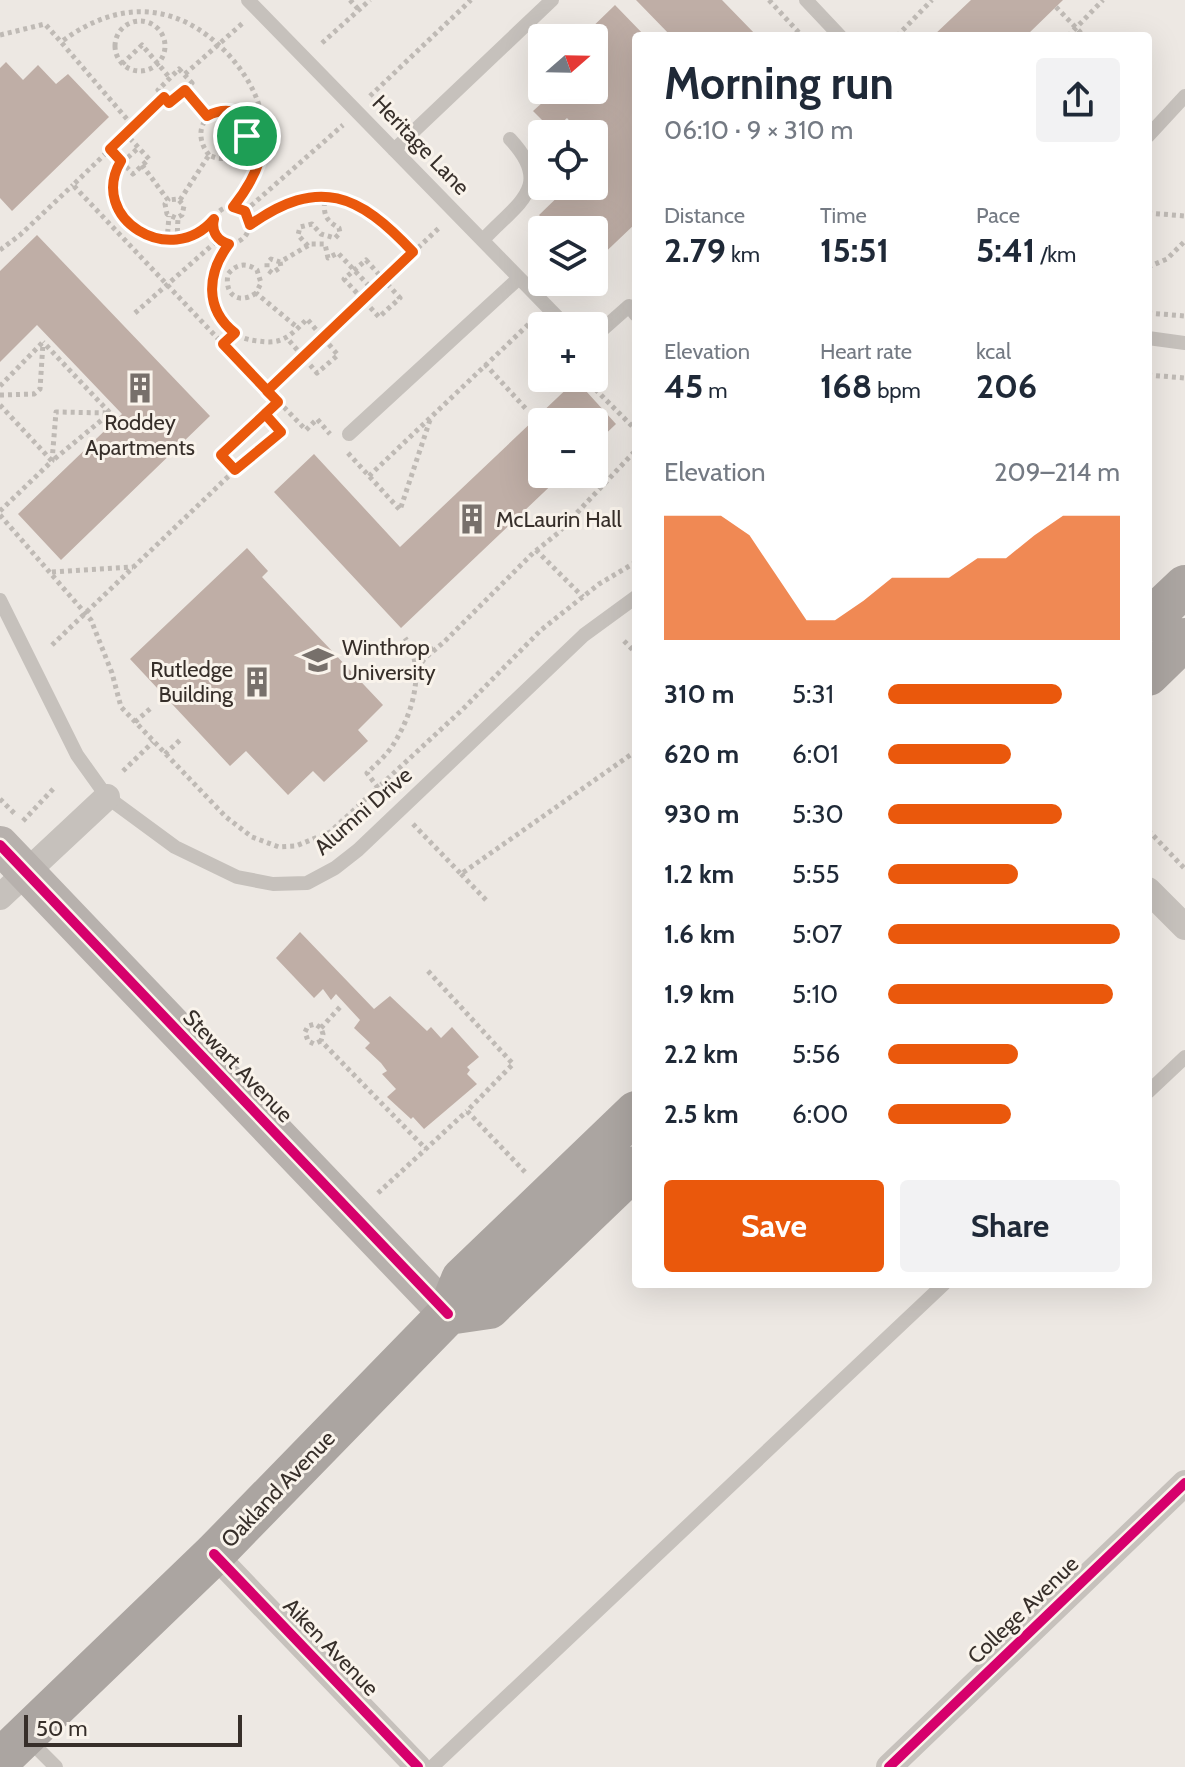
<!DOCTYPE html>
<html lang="en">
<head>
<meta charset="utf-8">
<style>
	:root { --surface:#fff; --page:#f2f2f3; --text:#1f2937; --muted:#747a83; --accent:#ea580c }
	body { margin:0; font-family:Cabin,sans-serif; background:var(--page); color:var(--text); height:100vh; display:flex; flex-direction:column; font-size:30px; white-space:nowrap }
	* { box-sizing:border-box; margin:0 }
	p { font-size:26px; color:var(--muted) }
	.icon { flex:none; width:44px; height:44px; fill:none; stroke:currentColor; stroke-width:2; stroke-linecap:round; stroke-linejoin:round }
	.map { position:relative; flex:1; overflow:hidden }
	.drawer { position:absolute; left:632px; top:32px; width:520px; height:1256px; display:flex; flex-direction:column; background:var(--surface); border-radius:8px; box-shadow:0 8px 32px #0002 }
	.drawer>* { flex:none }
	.needle { width:52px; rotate:70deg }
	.fabs { position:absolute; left:528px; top:24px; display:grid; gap:16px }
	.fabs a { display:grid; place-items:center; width:80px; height:80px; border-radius:8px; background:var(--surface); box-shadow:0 8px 32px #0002; font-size:40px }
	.scale { position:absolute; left:24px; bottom:20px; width:218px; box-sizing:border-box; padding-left:8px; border:4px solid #372f2a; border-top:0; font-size:22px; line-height:28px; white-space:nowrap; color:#372f2a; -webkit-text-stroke:6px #f9f3eb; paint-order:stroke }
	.pin { position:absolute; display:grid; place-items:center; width:68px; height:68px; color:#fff; margin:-34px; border:4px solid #fff; border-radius:50%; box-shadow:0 2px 8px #0007 }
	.round { display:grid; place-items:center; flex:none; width:84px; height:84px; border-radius:8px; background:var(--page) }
	.headline { display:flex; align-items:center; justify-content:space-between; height:136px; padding:0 32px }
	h1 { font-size:44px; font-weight:800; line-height:60px }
	.stats { display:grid; grid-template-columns:repeat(3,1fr); gap:12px; height:136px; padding:8px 32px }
	.stats div { display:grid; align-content:center }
	.stats b { font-size:34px; font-weight:800 }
	.stats small { font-size:22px; font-weight:400 }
	.stats p { font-size:22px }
	.chart { height:224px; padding:16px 32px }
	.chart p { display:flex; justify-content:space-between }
	.chart svg { width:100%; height:144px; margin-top:8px; fill:var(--accent); opacity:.7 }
	.cta { display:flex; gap:16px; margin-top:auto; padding:16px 32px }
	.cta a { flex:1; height:92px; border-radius:8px; background:var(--accent); color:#fff; font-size:32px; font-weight:800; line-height:92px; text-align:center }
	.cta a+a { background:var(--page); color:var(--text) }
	ul { padding:0 32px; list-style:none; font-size:26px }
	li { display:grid; grid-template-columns:128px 96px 1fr; align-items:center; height:60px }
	li i { height:20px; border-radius:10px; background:var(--accent) }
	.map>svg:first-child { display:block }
	.building { fill:#bfaea6 }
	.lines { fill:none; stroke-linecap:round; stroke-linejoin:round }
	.path { stroke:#bfbab5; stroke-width:5; stroke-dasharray:4 4; stroke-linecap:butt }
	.lane { stroke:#c6c1bc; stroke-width:14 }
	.street { stroke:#c6c1bc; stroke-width:26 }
	.secondary { stroke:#b7b1ad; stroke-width:38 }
	.primary { stroke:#aba5a1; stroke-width:42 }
	.cycleway-casing { stroke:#f9f3eb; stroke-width:15 }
	.cycleway { stroke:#d6006c; stroke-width:10 }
	.route-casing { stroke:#fff; stroke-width:16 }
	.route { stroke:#ea580c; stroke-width:10 }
	.labels { text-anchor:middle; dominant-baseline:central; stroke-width:6; stroke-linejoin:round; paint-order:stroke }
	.street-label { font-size:22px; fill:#372f2a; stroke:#f9f3eb }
	.poi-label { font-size:22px; fill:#372f2a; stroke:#f9f3eb; text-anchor:start }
</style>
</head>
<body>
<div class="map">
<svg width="1185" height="1767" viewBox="0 0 1185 1767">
	<rect width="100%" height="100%" fill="#ede8e3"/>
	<!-- building -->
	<path class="building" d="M636,0H722L757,36H671Z
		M971,0H1063L1026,36H933Z
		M615,5L645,36H636V223L594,263V230H553L539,215L569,186H594V162L601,155L594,147V134H581L567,118L553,131L533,111L543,102L530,87L542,76V90H594V38H581Z
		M6,62L23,80L38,65L56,84L68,74L109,117L12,211L0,198V68Z
		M37,235L210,416L61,560L18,514L122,414L37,325L0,362V271Z
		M576,380L616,424L594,445V422H542V474H563L401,628L274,492L314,454L400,547Z
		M247,548L268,571L262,577L383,705L358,730L368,741L324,782L313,771L288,795L246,751L230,766L130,659Z
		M300,932L374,1009L390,996L427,1031L431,1027L441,1038L452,1027L479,1057L467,1067L470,1070L467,1074L477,1084L424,1129L413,1117L411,1119L387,1097L396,1089L382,1074L387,1071L381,1063L365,1048L370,1043L354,1028L360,1020L336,994L331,1000L323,989L314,998L276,958Z"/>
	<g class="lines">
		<!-- path -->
		<path class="path" d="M350,0L359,10
			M769,0L802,36
			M1056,7L1084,36
			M115 46a25 25 0 1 1 50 0a25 25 0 1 1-50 0Z
			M0,35L45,24L61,42
			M897,36L932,0
			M1068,36L1103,0
			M322,43L370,0
			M122,64L142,45L170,78
			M179,69L192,83L169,103L158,90Z
			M185,74L244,22
			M185,90L207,116
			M370,96L471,0
			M164,97L73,185L223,344
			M132,125L61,42C117,0 176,0 227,53C272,102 277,155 233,207
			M247,136L264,138
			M110,149L133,174L149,159L125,133
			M121,161C87,218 171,270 214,219
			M122,163L138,148
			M142,165L168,200L165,204L167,214L176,218L182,215L184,206L178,199L168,200
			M180,200L209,155C230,166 246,150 248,129C237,88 180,118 209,155
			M213 225a18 18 0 1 1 36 0a18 18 0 1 1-36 0Z
			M245,211L343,125
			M1148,213L1185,216
			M250,225C319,176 359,194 413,252
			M177,240L178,217
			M167,241L169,216
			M229,244C203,278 205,336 258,341C266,342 275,343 283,339C292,335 300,326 307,319L338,355L317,373L287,338
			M308,246L298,235L300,227L312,224L321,234L335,238L340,233L339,228C325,220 323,214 325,197
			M0,250L20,235L73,185
			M366,260L400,298L379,317L344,279Z
			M280,262L281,267L272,273L267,269V263L271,259L280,262L311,244H325L328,258L338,253L372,289
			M1148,267L1167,259L1185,241
			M256,293C239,305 224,295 228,274C236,264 246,262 257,270L261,283L256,293L298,328
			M135,313L219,239
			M1148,313L1185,316
			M235,333L223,344L306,430L317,419L330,434
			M485,364L527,410
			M1148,375L1185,378
			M584,378L636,430
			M0,386L42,343
			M267,391L440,227
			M0,395L34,394L40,389L43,343
			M0,405L52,461L109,414
			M348,453L400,510L431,417
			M235,470L281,432L266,414
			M369,476L532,321
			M0,511L52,461L56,412L110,413L43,342
			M0,515L91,620L112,673L121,707L226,817L252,837L279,847L296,846L330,832L463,709L541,630L599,584L636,562
			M536,550L583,597
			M52,572L133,567
			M624,641L636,653
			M52,645L235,470L221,455L278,402
			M413,649H436
			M417,669L425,658L444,642L533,553L558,533L636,450
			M135,722L152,707
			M165,754L180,740
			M123,771L153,742
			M378,788L367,773C375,765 386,756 393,745C412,715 427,669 405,638
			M0,799L16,815
			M23,821L55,787
			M413,824L461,874L636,751
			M1148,830L1185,869
			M461,874L487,901
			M428,971L513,1064L467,1111L525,1172
			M321,1028L341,1006
			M321,1041L314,1044L308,1041L305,1032L308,1026L315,1024L321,1028L323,1034L321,1041L426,1149
			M378,1193L467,1111"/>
		<!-- lane -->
		<path class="lane" d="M248,0L566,326
			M806,0L840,36
			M1148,136L1185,96
			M394,150L552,0
			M483,240C517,203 555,187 510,139
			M594,337L629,306L636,315
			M1148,338L1185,343
			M349,434L519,278
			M0,600L77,755L107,797L175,847L237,877L273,884L307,883L335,868L358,850L584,635L636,597
			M1148,1092L1185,1057
			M28,1739L56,1767
			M432,1767L944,1284"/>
		<!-- street -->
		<path class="street" d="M1148,890L1185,927
			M0,897L107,797
			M214,1554L418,1767
			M889,1767L1185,1483"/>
		<!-- secondary -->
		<path class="secondary" d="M0,845L448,1314"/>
		<!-- primary -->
		<path class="primary" d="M1148,621L1185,586
			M1148,675L1185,639
			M448,1314L489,1308L636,1167
			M0,1760L214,1554L448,1314L462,1279L636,1112"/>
		<!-- cycleway casing -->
		<g class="cycleway-casing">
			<path id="cycleway" d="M0,845L448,1314
				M214,1554L418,1767
				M889,1767L1185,1483"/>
		</g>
		<!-- cycleway -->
		<use href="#cycleway" class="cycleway"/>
	</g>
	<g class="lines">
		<!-- route casing -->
		<g class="route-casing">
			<path id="route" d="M247,136C249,110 227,106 207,116L185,90L169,103L164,97L110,149L121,161C87,218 171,270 214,219C211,231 217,241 229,244C207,273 204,309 235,333L223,344L278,402L221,455L235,470L281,432L265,414L278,402L267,391L413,252C359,194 319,176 250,225L245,211L233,207C249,187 262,165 264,138L247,136"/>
		</g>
		<!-- route -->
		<use href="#route" class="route"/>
	</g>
	<!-- icons -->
	<defs>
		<g id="building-bare" transform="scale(2.4)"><path d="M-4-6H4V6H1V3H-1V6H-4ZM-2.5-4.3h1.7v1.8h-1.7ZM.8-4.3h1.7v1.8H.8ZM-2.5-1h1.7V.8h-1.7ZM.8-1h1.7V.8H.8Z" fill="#77706b" stroke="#f9f3eb" stroke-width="2.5" paint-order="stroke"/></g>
		<g id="university-bare" transform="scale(2.4)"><path d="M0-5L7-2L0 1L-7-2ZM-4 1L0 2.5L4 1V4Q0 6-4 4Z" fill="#77706b" stroke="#f9f3eb" stroke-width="2.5" paint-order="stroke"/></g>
	</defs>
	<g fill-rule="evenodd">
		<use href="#building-bare" x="140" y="388"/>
		<use href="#building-bare" x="472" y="519"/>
		<use href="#university-bare" x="318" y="660"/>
		<use href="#building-bare" x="257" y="682"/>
	</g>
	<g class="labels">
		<!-- street labels -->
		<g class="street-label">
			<text transform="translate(421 145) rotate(46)">Heritage Lane</text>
			<text transform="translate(363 811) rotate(-41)">Alumni Drive</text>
			<text transform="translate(238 1066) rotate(46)">Stewart Avenue</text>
			<text transform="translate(278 1489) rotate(-46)">Oakland Avenue</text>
			<text transform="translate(1023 1610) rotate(-44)">College Avenue</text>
			<text transform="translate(331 1647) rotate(46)">Aiken Avenue</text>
		</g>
		<!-- poi labels -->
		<g class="poi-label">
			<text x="140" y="422" text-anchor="middle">Roddey<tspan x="140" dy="25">Apartments</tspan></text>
			<text x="496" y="519">McLaurin Hall</text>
			<text x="342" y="647">Winthrop<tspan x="342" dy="25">University</tspan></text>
			<text x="233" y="669" text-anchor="end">Rutledge<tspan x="233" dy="25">Building</tspan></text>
		</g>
	</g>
</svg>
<div class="fabs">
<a><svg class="needle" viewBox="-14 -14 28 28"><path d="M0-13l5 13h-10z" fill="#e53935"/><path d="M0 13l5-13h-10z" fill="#747a83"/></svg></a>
<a><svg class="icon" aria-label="locate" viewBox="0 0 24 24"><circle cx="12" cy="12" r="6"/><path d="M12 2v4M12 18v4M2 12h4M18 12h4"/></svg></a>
<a><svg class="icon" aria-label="layers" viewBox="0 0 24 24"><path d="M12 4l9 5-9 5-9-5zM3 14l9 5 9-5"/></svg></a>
<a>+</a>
<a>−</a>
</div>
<div class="scale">50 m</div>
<div class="pin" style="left:247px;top:136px;background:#1e9e55"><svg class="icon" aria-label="arrive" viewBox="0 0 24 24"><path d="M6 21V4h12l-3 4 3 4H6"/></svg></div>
<section class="drawer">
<div class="headline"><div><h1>Morning run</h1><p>06:10 · 9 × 310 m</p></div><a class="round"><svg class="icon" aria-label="share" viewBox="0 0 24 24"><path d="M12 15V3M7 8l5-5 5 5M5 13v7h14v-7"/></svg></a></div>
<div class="stats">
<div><p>Distance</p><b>2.79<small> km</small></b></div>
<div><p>Time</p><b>15:51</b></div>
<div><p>Pace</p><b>5:41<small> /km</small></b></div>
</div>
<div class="stats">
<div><p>Elevation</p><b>45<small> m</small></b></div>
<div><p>Heart rate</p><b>168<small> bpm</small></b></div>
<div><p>kcal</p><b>206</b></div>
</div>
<div class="chart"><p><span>Elevation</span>209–214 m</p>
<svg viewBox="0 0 160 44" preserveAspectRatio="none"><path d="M0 44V6L10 6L20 6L30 12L40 25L50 38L60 38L70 32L80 25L90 25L100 25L110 19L120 19L130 12L140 6L150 6L160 6V44z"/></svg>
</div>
<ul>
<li><b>310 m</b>5:31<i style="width:75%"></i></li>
<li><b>620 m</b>6:01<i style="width:53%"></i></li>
<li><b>930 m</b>5:30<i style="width:75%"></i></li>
<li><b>1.2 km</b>5:55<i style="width:56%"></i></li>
<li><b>1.6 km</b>5:07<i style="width:100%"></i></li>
<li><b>1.9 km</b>5:10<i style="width:97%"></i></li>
<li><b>2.2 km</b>5:56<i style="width:56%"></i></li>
<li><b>2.5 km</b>6:00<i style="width:53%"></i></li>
</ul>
<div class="cta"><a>Save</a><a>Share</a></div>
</section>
</div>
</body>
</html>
